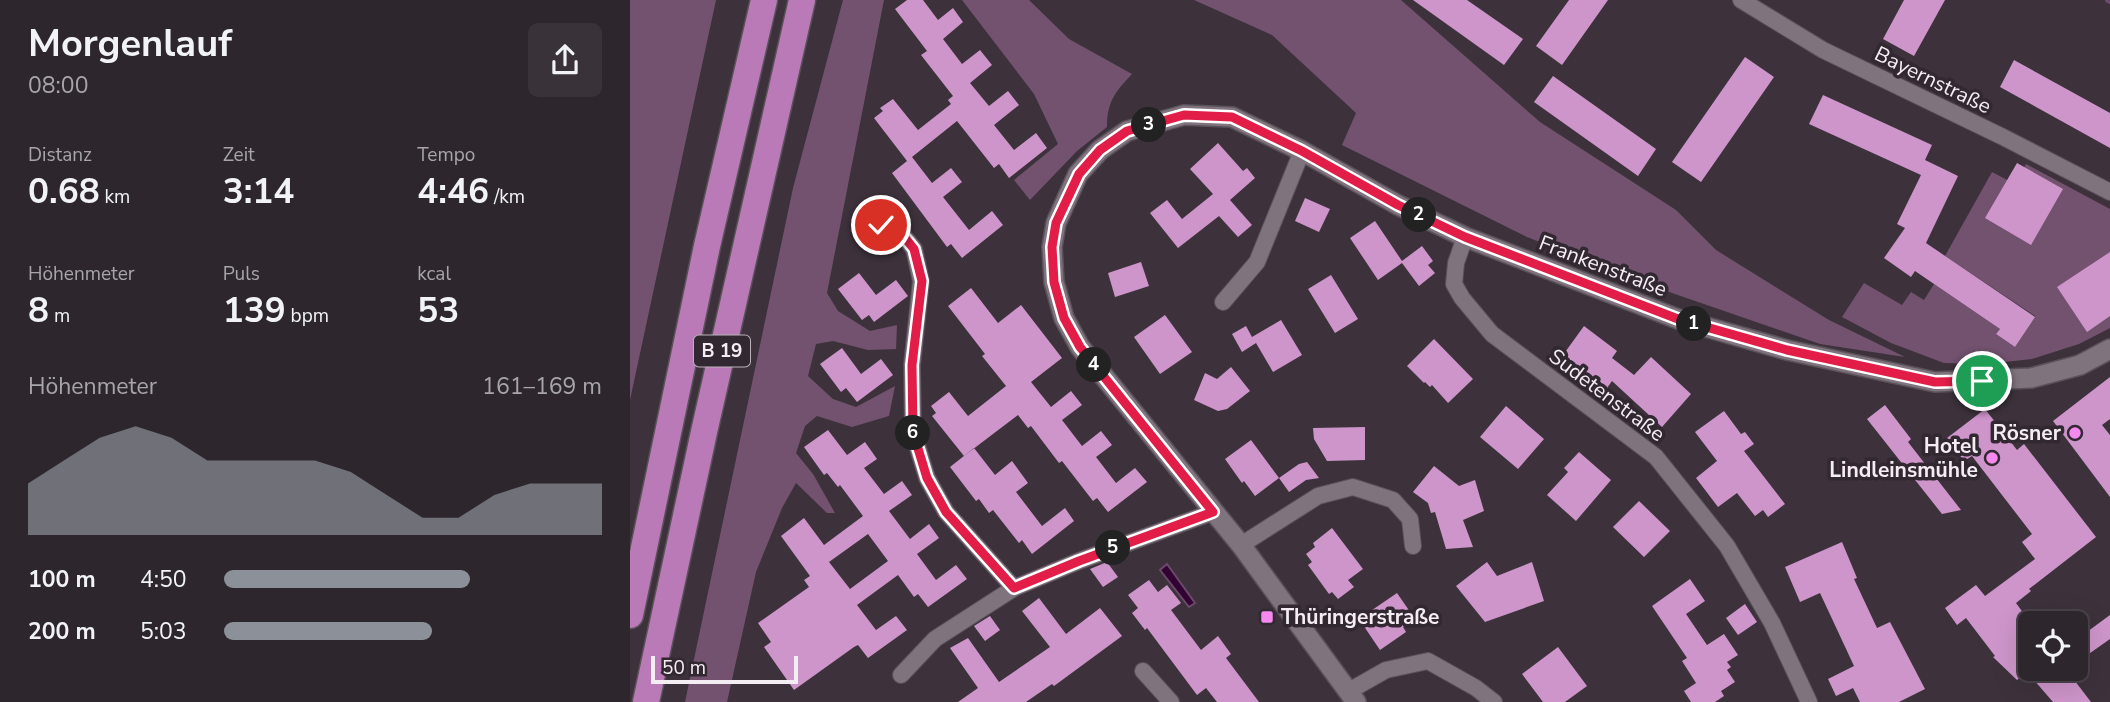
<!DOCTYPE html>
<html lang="de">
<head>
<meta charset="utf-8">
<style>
	:root { --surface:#2e262d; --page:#3a3239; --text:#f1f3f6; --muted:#a7a5aa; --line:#494349; --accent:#8c9099 }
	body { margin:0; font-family:"Nunito Sans",sans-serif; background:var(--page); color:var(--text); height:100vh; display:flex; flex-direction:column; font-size:26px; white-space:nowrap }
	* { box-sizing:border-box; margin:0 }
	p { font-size:23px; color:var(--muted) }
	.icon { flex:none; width:38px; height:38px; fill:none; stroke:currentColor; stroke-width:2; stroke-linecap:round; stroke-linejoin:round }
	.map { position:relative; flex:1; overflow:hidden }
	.side { display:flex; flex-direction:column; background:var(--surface); width:630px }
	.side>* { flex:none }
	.fabs { position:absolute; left:1388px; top:611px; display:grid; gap:14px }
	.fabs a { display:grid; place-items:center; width:70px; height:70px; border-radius:10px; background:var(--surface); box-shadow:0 7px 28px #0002,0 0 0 2px var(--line); font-size:35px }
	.scale { position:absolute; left:21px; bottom:18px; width:147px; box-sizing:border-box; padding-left:7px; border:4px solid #f4edf3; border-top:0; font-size:19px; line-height:24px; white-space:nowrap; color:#f4edf3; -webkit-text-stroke:5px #322832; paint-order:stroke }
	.pin { position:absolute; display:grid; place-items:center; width:60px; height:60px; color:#fff; margin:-30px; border:4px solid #fff; border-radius:50%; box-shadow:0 2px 7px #0007 }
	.km { position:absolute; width:35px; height:35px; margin:-18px; border-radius:50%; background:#222; color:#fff; font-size:19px; line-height:35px; text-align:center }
	.round { display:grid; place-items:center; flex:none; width:74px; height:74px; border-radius:10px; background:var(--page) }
	.head { display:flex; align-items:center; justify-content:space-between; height:119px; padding:0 28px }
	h1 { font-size:38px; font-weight:700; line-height:52px }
	.figures { display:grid; grid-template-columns:repeat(3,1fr); gap:10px; height:119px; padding:7px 28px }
	.figures div { display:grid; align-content:center }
	.figures b { font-size:35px; font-weight:700 }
	.figures small { font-size:19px; font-weight:400 }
	.figures p { font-size:19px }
	.chart { height:196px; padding:14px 28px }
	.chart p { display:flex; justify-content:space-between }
	.chart svg { width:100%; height:126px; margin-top:7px; fill:var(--accent); opacity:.7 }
	ul { padding:0 28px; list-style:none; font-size:23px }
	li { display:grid; grid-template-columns:112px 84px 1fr; align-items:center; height:52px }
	li i { height:18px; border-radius:9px; background:var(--accent) }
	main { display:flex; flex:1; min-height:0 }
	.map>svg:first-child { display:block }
	.green { fill:#72526f }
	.water { fill:#320332; stroke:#6c496c; stroke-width:2 }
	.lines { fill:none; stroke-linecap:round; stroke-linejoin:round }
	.stream { stroke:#6c496c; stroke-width:6 }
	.building { fill:#ce95ca; fill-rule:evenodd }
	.minor-casing { stroke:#5a5159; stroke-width:18 }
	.tertiary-casing { stroke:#5a5159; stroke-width:22 }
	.trunk-casing { stroke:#5a5159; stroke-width:29 }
	.minor { stroke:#7f737e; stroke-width:16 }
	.tertiary { stroke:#7f737e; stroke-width:19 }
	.trunk { stroke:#ba7ab7; stroke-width:26 }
	.route-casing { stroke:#fff; stroke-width:14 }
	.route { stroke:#e11d48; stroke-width:9 }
	.poi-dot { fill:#f589ef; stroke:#322832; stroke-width:2.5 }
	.labels { text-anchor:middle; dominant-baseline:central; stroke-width:7; stroke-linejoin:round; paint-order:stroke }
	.shield { fill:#322832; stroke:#bab2b9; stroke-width:2 }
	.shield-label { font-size:19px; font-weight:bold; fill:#f4edf3 }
	.street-label { font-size:21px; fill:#f4edf3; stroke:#322832 }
	.poi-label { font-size:21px; font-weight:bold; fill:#f4edf3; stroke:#322832; text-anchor:end }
</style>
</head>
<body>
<main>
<section class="side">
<div class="head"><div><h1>Morgenlauf</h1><p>08:00</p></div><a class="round"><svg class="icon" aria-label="share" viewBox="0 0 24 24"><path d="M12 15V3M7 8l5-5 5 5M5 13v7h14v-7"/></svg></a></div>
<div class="figures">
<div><p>Distanz</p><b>0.68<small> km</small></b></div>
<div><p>Zeit</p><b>3:14</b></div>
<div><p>Tempo</p><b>4:46<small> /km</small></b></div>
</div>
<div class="figures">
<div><p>Höhenmeter</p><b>8<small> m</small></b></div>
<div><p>Puls</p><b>139<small> bpm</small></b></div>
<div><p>kcal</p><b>53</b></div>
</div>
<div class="chart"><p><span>Höhenmeter</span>161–169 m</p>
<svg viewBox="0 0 160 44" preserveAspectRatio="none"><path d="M0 44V26L10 18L20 10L30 6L40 10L50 18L60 18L70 18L80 18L90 22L100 30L110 38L120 38L130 30L140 26L150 26L160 26V44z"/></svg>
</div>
<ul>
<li><b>100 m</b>4:50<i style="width:65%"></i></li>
<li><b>200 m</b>5:03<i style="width:55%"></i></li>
</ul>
</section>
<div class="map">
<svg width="1480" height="702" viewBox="0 0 1480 702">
	<rect width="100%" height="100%" fill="#3d323c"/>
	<!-- green -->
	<path class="green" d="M0,0H86L0,400Z
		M213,0H254L197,293L208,311L240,331L267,325L266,349L238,350L203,341L186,344L178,376L203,399L226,407L265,386L259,416L222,427L187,416L175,426L166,453L183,474L205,513H197L166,483L152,508L126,572L97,702H55L163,188Z
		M332,0H399L439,39L502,74C485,92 477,102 477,127L447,151L400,200L384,180L428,144L404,94Z
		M564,0H771L910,122L1046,210L1086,250L1199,320L1275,357L1190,344L1016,284L897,237L712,145L726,113L642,35Z
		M1396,164L1480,209V328L1449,344L1402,359L1356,364L1314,363L1261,343L1212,317L1234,283L1272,305L1281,292L1294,300L1304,284L1370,329L1366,334L1385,347L1405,316L1315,256L1362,172L1385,184Z"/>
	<!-- water -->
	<path class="water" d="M537,564L565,603L559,607L530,570Z"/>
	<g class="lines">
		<!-- stream -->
		<path class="stream" d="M1478,0L1480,1"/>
	</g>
	<!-- building -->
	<path class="building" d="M277,0H293L308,20L323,8L333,22L313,39L332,64L350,50L362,65L340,83L359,106L378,91L389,105L364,125L384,150L406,133L417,148L379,178L369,164L364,168L327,121L282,157L302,183L321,168L332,182L313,197L339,230L362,211L373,225L332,258L321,244L317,247L262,173L277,161L244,118L253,111L250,108L263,99L288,130L321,104L318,100L323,96L291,55L297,51L265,9Z
		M783,0H837L893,39L874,65Z
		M939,0H978L932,65L906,46Z
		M1274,0H1315L1284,56L1253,39Z
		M1115,57L1144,77L1071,182L1042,162Z
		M1384,60L1480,113V148L1370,87Z
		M923,76L1026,149L1008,176L904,102Z
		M1193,95L1302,145L1295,160L1328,176L1296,243L1405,317L1385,347L1366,334L1370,329L1285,271L1281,277L1254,258L1275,228L1267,224L1291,175L1179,124Z
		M588,143L613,171L617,168L625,178L600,200L622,225L608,237L589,216L548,248L520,213L537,200L552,219L583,194L560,169Z
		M1387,163L1433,189L1401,245L1355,218Z
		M675,198L700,209L689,232L665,221Z
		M745,221L772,261L792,246L803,261L798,265L805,273L789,286L772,263L748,280L720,238Z
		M1480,252V316L1457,332L1427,287Z
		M511,262L519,286L485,297L478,273Z
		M229,273L246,295L266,280L278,296L244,322L239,315L232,320L208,289Z
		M701,275L728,319L705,333L678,289Z
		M341,288L368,323L391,305L432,358L401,382L421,407L441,391L452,405L432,420L452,446L471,431L482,445L466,457L486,483L505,468L517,482L478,512L467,498L463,501L432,461L429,463L401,426L398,428L388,415L334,456L302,416L306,413L301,406L319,392L338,416L376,386L352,356L355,354L318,306Z
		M535,315L562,352L530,374L504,337Z
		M651,320L672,355L643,372L626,343L612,352L602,334L616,326L622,337Z
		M954,326L987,351L982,358L1004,375L1021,357L1061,394L1032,427L982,381L977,388L965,379L963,382L950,372L952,369L933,355Z
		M804,339L843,379L818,403L802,385L800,387L795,382L794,383L777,366Z
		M212,348L231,374L251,359L263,375L227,402L216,388L211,392L190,364Z
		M601,367L620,391L597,409L588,411L564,400L575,373L587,379Z
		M1480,377V419L1472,425L1480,435V497L1423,421Z
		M1255,405L1281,439L1278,442L1331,510L1312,514L1237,419Z
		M876,406L914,439L888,469L850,437Z
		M1355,409L1387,450L1394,444L1466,537L1399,589L1401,591L1386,603L1400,622V668H1435L1461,702H1423L1397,672L1387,680L1363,657L1365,656L1336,618L1327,625L1315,608L1346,585L1355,596L1405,559L1392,542L1402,534L1342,456L1334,461L1317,438Z
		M1094,411L1111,434L1115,432L1124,444L1114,451L1155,504L1138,517L1133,510L1125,516L1107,493L1088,507L1066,478L1087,461L1065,432Z
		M735,427V460L697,461L684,439L683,428Z
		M198,430L217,455L235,442L247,459L234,468L254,494L272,481L282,495L259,511L280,539L299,524L309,538L287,554L306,580L326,565L337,579L298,607L288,594L284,597L268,575L227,605L246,630L266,616L277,630L238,658L228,645L224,647L164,690L134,647L141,642L128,623L179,587L174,580L180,576L151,536L174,518L194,545L233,516L210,485L208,487L197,473L194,475L174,447ZM238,534L258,561L220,589L199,562Z
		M621,440L649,478L625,496L614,481L612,483L595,459Z
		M344,448L365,475L382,461L398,483L386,492L412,526L435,508L444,521L402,554L392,540L389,543L363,510L359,513L349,499L346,501L320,467Z
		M949,452L981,480L946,521L917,495L938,472L934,468Z
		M677,462L689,478L676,480L659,492L649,478L669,464Z
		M804,466L829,486L845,480L854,511L833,520L843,547L816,549L805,512L801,513L798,503L783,492Z
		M1009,501L1040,531L1014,557L983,527Z
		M702,528L733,569L718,580L724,587L708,599L702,592L699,594L678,565L682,562L676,554L685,547L683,543Z
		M1212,542L1227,578L1224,579L1247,628L1260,622L1295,689L1269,702H1230L1223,688L1206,696L1198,679L1224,666L1190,593L1170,602L1155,567Z
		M477,562L488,577L473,587L460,569Z
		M857,562L867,576L902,562L914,601L855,622L826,586Z
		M1060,579L1075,601L1056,614L1077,645L1094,634L1108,655L1097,662L1101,667L1097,670L1105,682L1091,691L1094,696L1085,702H1061L1054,691L1066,683L1052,661L1057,658L1022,606Z
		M519,580L528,592L537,585L551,603L541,610L571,650L588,636L601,654L596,658L629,702H587L576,688L567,695L517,628L515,630L502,613L508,608L498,595Z
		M767,593L785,619L773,627L776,632L750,650L729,619Z
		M409,598L436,634L470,608L492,636L424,686L422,684L396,702H328L348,688L320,648L338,638L369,682L420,647L392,611Z
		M1115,604L1127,622L1108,635L1096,618Z
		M1480,615V639L1446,663V640Z
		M360,616L370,630L355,641L344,626Z
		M928,647L957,686L935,702H913L892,674Z"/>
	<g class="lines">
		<!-- minor casing -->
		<g class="minor-casing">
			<path id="minor" d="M1111,0L1193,50L1373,137L1480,192
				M251,225L268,229L284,249L291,281L282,365L283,432L297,478L316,512L384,588
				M835,237L826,263L824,284L832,298L862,334L1026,457L1097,546L1142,623L1179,702
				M593,302L627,262L672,151
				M611,545L688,496L723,487L763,500L780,519L783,546
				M513,671L541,702
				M271,675L305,639L384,588L449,561L583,512
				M719,691L756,670L798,661L846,688L864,702"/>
		</g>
		<!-- tertiary casing -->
		<g class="tertiary-casing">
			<path id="tertiary" d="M726,702L611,545L450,347L434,318L424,282L422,247L426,223L448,174L470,150L497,131L554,115L602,117L672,151L768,205L835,237L1048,319L1157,350L1305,382L1401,378L1450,365L1480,349"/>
		</g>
		<!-- trunk casing -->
		<g class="trunk-casing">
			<path id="trunk" d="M0,615L77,246L134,0
				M16,702L74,432L172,0"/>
		</g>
		<!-- minor -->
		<use href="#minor" class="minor"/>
		<!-- tertiary -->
		<use href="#tertiary" class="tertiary"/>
		<!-- trunk -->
		<use href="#trunk" class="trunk"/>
	</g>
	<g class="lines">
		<!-- route casing -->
		<g class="route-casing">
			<path id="route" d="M251,225L268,229L284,249L292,281L282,365L283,432L297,478L316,512L384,588L449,561L583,512L450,347L434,318L424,282L422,247L426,223L449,174L470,150L497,131L554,115L602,117L672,151L768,205L835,237L1048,319L1157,350L1305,382L1352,381"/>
		</g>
		<!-- route -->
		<use href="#route" class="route"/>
	</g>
	<!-- markers -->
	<g class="poi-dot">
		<circle cx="1445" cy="433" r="7"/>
		<circle cx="1362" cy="458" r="7"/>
		<rect x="630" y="610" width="14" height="14" rx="3.5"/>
	</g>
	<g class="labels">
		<!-- shield labels -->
		<rect class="shield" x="64" y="335.5" width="56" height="31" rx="5"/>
		<g class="shield-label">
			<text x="92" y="351">B 19</text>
		</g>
		<!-- street labels -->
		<g class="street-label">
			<text transform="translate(1303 80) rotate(26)">Bayernstraße</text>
			<text transform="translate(973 266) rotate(21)">Frankenstraße</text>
			<text transform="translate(977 395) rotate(37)">Sudetenstraße</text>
		</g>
		<!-- poi labels -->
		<g class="poi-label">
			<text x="1431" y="433">Rösner</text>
			<text x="1348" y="446">Hotel<tspan x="1348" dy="24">Lindleinsmühle</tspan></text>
			<text x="651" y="617" text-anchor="start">Thüringerstraße</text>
		</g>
	</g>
</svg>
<div class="fabs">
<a><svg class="icon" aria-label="locate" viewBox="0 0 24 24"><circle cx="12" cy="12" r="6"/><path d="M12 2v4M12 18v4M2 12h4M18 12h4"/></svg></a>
</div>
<div class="scale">50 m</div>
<div class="pin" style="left:1352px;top:381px;background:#1e9e55"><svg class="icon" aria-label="arrive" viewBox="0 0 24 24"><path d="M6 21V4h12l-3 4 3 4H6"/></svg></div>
<div class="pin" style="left:251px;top:225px;background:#d93025"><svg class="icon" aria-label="check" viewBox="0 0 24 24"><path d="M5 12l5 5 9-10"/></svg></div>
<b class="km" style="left:1064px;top:324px">1</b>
<b class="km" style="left:789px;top:215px">2</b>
<b class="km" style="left:519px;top:125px">3</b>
<b class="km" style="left:464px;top:365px">4</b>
<b class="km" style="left:483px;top:548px">5</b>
<b class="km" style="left:283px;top:433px">6</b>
</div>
</main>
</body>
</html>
